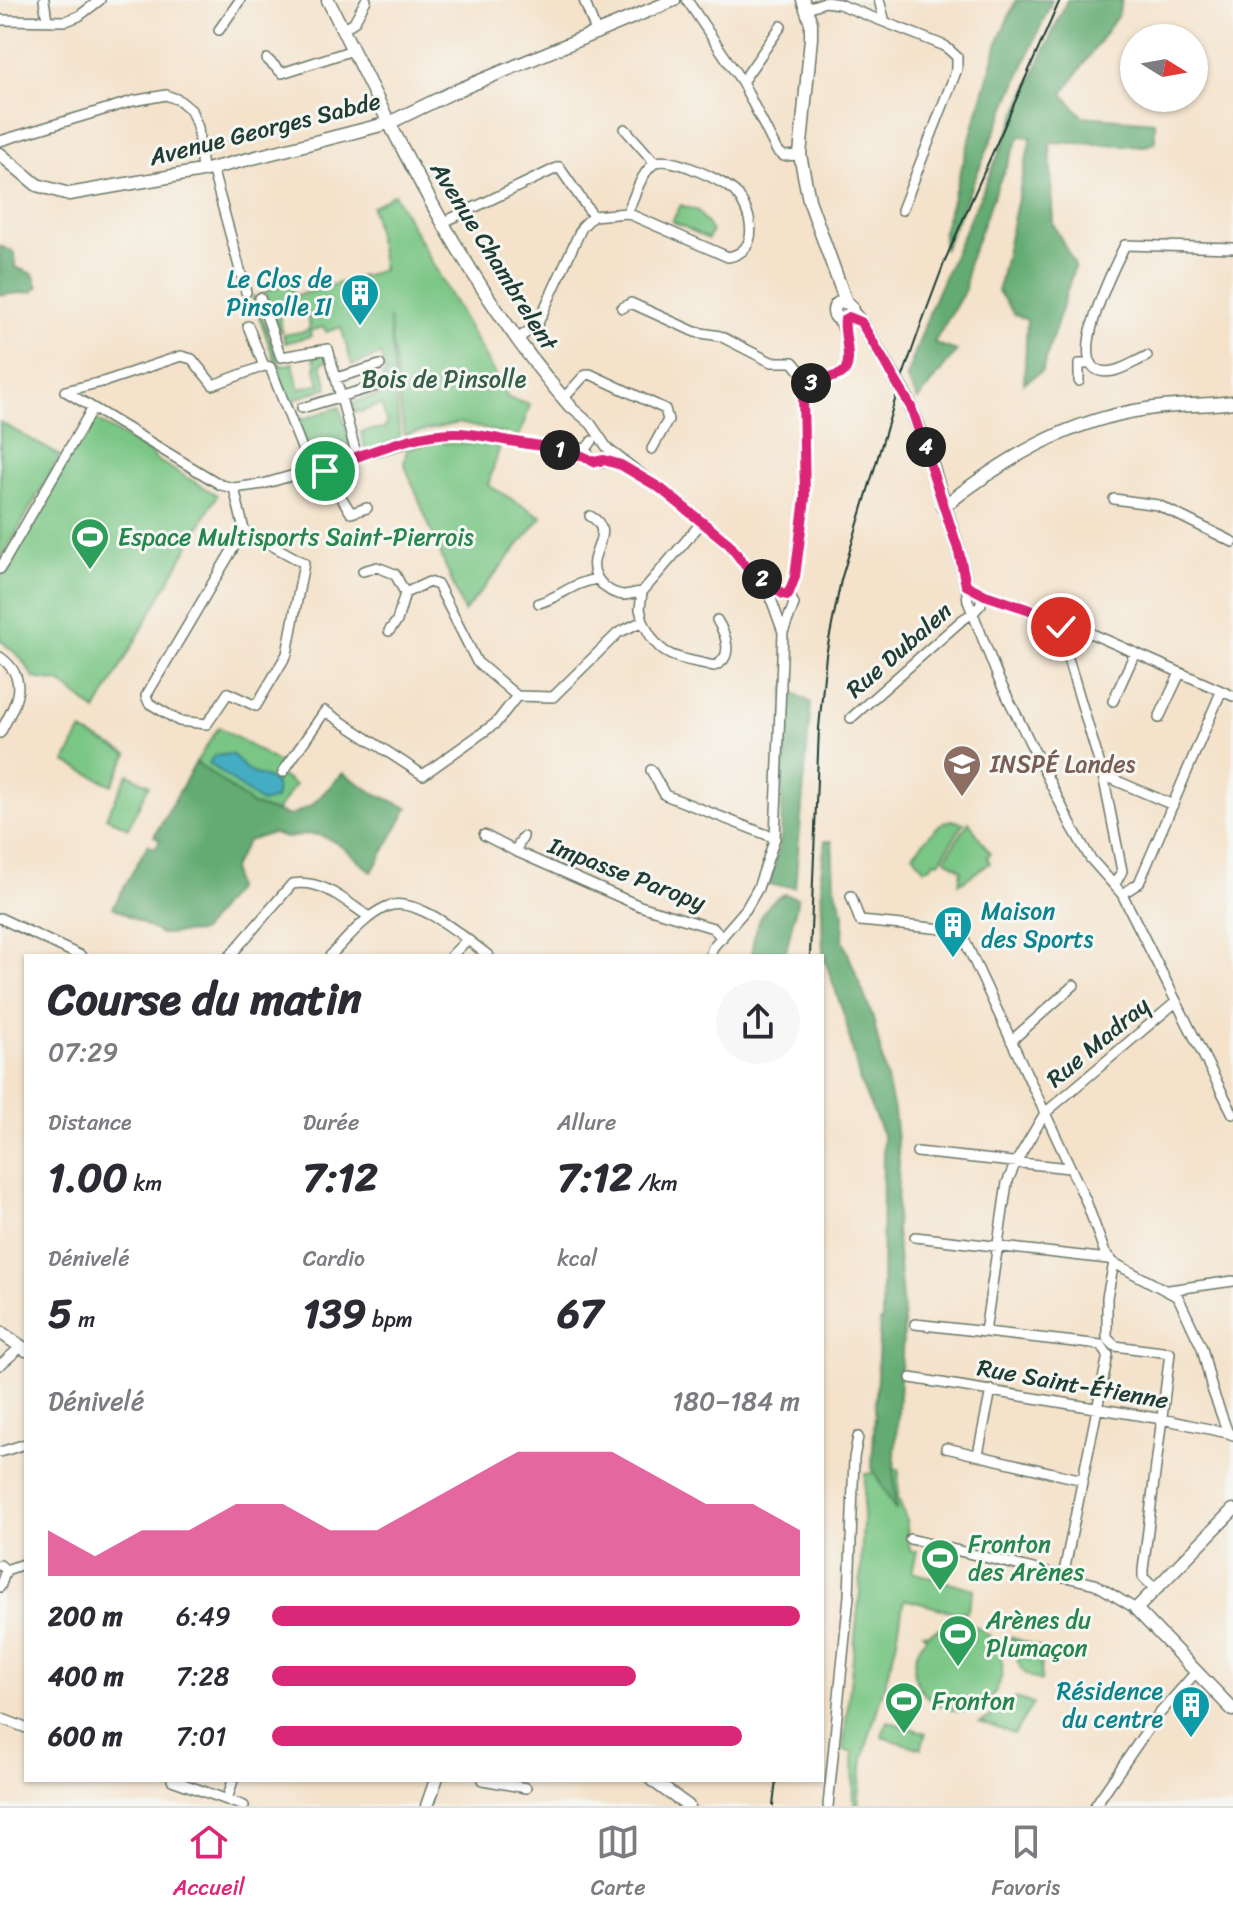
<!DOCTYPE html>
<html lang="fr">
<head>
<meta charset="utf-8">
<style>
	:root { --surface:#fff; --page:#f7f7f7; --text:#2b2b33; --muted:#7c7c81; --line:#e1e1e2; --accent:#db2777 }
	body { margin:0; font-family:Sriracha,sans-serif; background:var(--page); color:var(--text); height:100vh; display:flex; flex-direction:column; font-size:30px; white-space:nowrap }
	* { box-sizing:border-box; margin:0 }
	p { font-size:26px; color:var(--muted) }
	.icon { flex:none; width:44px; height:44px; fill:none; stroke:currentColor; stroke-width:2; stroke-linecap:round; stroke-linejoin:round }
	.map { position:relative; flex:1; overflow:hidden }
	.side { position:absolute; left:24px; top:954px; width:800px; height:828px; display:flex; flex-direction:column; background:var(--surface); border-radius:0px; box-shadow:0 2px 6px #0004 }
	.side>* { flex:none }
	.needle { width:52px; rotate:101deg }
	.controls { position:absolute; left:1120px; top:24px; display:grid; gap:16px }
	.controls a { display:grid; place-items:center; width:88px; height:88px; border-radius:50%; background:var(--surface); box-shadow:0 2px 6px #0004; font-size:40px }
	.pin { position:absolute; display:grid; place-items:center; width:68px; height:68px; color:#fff; margin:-34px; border:4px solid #fff; border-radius:50%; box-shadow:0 2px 8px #0007 }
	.km { position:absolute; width:40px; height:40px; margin:-20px; border-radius:50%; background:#222; color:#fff; font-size:22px; line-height:40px; text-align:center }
	.round { display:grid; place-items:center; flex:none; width:84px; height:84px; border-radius:42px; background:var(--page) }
	.headline { display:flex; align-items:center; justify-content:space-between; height:136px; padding:0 24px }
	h1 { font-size:44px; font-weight:800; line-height:60px }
	.metrics { display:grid; grid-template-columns:repeat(3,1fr); gap:12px; height:136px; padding:8px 24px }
	.metrics div { display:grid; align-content:center }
	.metrics b { font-size:40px; font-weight:800 }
	.metrics small { font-size:22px; font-weight:400 }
	.metrics p { font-size:22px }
	.chart { height:224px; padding:16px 24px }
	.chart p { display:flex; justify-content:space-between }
	.chart svg { width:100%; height:144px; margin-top:8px; fill:var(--accent); opacity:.7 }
	ul { padding:0 24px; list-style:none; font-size:26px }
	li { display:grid; grid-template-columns:128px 96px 1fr; align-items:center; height:60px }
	li i { height:20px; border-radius:10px; background:var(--accent) }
	.tab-bar { display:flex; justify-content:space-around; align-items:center; height:112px; border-top:2px solid var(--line); background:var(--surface); font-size:22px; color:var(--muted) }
	.tab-bar a { display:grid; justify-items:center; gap:4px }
	.tab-bar .active { color:var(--accent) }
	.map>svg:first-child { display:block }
	.green { fill:#7ac685; stroke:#4c825c; stroke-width:2 }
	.forest { fill:#63ab72; stroke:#417453; stroke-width:2 }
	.water { fill:#44adc3; stroke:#32757c; stroke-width:2 }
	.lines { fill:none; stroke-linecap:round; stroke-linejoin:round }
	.street-casing { stroke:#6a7768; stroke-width:12 }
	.secondary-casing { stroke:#6a7768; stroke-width:15 }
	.street { stroke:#fff; stroke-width:9 }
	.secondary { stroke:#fff; stroke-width:12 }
	.rail { stroke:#1f3d34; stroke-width:2 }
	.route-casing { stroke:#fff; stroke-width:16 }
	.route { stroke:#db2777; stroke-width:10 }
	.labels { text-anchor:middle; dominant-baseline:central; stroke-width:6; stroke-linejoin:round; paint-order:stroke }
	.street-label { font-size:24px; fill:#1f3d34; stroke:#f6f6f2 }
	.culture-label { font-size:24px; fill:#0d838f; stroke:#f6f6f2; text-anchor:end }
	.park-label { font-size:24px; fill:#365f48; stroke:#f6f6f2 }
	.leisure-label { font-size:24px; fill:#27864d; stroke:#f6f6f2; text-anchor:start }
	.education-label { font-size:24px; fill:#785e54; stroke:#f6f6f2; text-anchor:start }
</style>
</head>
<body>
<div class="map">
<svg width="1233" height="1806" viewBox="0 0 1233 1806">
	<rect width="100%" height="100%" fill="#f6f6f2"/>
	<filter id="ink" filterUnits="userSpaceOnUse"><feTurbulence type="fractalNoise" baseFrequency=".0125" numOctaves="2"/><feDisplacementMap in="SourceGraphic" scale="16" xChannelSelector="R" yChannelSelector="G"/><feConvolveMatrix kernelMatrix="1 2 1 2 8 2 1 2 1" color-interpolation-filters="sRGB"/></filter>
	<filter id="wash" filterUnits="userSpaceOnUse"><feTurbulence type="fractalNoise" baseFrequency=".006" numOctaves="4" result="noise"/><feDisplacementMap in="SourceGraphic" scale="32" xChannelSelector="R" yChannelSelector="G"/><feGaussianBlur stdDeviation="1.8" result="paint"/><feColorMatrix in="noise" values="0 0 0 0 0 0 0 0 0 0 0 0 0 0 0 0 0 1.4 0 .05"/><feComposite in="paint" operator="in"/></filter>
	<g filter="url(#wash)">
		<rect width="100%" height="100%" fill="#f4e2ca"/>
		<!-- green -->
		<path class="green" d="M394,194L508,398L530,405L519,437L459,423L404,435L389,318L400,439L366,451L361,432L383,428L387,425L382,406L378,405L361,412L356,411V413L352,403L387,392L382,375L386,373L381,355L352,365L341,327L326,332L324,327L310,331L311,336L285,343L283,335L306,331L310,327L305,309H292V312L279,313L282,331L280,332L264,292L289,282L295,296L383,270L372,207Z
			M681,205L698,211L712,231L708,239L672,221Z
			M254,296L281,366L293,363L299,389L320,384L315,366L317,365L313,358L325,353L328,360L321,364L328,387L293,400L300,420L340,407L350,445L342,447L345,456L317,465L310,459L252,297Z
			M95,419L154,456L155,459L217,495L96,711L60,682L34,678L20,657L0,640V579L91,420Z
			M0,422L60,456L1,560L0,559Z
			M438,442L500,446L488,485L542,517L464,612L404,463L407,449Z
			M219,727L284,766L278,774L295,785L276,812L253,805L196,762Z
			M81,731L128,754L112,785L65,762Z
			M128,774L149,785L128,828L106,817Z
			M951,820L964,823L939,862L934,861L932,866L924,869L913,854C926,842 933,825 951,820Z
			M969,822L989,852L990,854L987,857L990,863L959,884L961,870L945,858Z
			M899,1469L898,1497L906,1520L910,1551H917L912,1572L974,1589L967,1612H953L904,1599L896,1645L863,1758L858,1806H854L853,1752L843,1751L860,1591L865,1474Z
			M958,1623C975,1624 990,1632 998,1648C1003,1659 1004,1672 999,1684C974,1744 882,1693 926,1637L923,1633L928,1634L943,1626Z
			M1010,1637L1042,1648L1041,1681C1013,1672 1021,1661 1010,1637Z
			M1016,1698L1033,1704L1014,1734L980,1722C995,1717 1003,1704 1016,1698Z
			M887,1721L926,1733L921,1749L882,1737Z"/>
		<!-- forest -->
		<path class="forest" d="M1016,0H1052L944,250L943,231L999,39Z
			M1067,0H1122L1118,15L1063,94L1082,116L1155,122V143L1145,146L1050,142L1053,224L1075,265L1042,371L1024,383L1027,320L1014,314L998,291L1031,137L1020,136L999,182L968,263L965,290L934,343L957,351L918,400L906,378L933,302Z
			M0,246L15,253V267L33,274L38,287L32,292L0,295Z
			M785,687L811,703L795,887L770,885L781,837Z
			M196,762L253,805L290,816L312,805L343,773L374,793L408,808L372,872C354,858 334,835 311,834C293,834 292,843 273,833L248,841L232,868L235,889L201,932L161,934L113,907L148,844L155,848L160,840L154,836Z
			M825,841H832L834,884L844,914L843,940L873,1018L894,1111L899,1161L896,1230L904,1323L894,1470L896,1511L872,1468L880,1321H882L883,1135L860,1082L845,1018L823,954L821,874Z
			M784,894L798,898L785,956H751C754,931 760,905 784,894Z"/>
		<!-- water -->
		<path class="water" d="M231,754C238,758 240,764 246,769C259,780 283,773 275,799L262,803L209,763L214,756Z"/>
	</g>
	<g filter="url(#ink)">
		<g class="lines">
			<!-- street casing -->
			<g class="street-casing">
				<path id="street" d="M44,0L47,20
					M584,0L597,34
					M687,0L742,82L777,151L784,156L800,155
					M879,0L885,22
					M807,8L825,2L839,4L945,46L957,57V69L902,210
					M0,20L66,21L79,16L100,0
					M343,29L354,22L366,0
					M219,30L240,0
					M267,59L282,73L353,50
					M742,82L781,26
					M625,129L655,163
					M0,141L133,101L166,95L179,100L191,110L198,128L202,171
					M212,168L246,292
					M593,216L627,213L728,257C762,251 752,211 735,192C724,181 668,154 655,163C641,172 634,198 627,213
					M444,222L559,167L593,216
					M260,298L281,357L328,349L357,457
					M622,308L631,303L695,332L720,336L771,362H793L810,383
					M248,326L264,366L270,367L311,471
					M516,340L537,325L582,227L593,216
					M1147,356C1136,361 1124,369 1113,371C1055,382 1117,261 1125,245L1233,248
					M336,378L380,365
					M1079,381V364H1092
					M65,391L221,485L234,488L263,484L441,433L459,432L522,443L586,449
					M65,391L106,381L181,356L192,359L213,385L264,366
					M563,399L584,376L590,374L665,409L668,420L652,449
					M570,406L591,424L608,449L703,521L729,544L770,596L783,632
					M302,408L379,385
					M592,441L586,449L590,460C603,465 611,459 626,468
					M323,468L351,513L367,508
					M234,488L244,530L304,563L287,654L256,706L228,693L207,724L179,721L149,703L146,696L244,530
					M1114,499L1158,505L1233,542
					M590,516C611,527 598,543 594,560C591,577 606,593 623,595C629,595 637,592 642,592
					M0,569L92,409
					M363,571L377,567L395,574L405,593
					M966,585L968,601L999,680L1071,825L1090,858L1122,894L1233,1114
					M966,585L983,595L1063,621L1233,696
					M788,595L795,577L805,498L803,396L810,383C820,378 832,379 841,374C856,366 844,331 839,319
					M539,603C560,597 574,582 597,579
					M643,621C660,661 676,656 714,666C735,658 726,635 717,620
					M1063,621L1060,632L1103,775L1122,871L1115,884
					M389,631L397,621L405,593L429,582L438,585L477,662L517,696L553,697L618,633L643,621L640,609L642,592L703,521
					M0,657C32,680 14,706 0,733
					M1113,701L1135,653
					M851,718L962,620L973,613L981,604V594
					M1159,718L1180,673
					M651,770L665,795L775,838
					M283,772L325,711L423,775L496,723L517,696
					M1103,775L1173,805
					M484,835L515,851
					M523,837L515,851L640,906L713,928L722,938
					M1122,894L1139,883L1221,692
					M851,896L860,921L954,930L963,937L1086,1201L1105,1253L1114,1263L1178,1297L1202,1348L1212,1389L1228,1433L1233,1435
					M0,918L81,956
					M230,956L292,884C323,879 345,901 369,917
					M330,956C347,939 364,917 386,907C415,893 466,939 489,956
					M451,956L467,940
					M710,956L713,947L746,909L758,888L775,838L783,632L794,604L791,598L783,594L748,569
					M1011,1041L1074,985
					M917,1152L1069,1168
					M915,1237L1108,1259
					M1169,1290L1233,1281
					M915,1324L1101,1345L1108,1355
					M985,1332L1007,1183L1016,1162L1045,1113L1176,1002
					M1107,1338L1115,1346L1170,1353L1143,1570V1577L1154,1588
					M1107,1338V1297L1114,1263
					M0,1365L21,1347
					M911,1378L1162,1419L1228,1433
					M946,1448L1083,1480
					M0,1452L26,1444
					M978,1454L991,1390
					M910,1539L1095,1584L1136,1609
					M0,1565L6,1570L26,1563
					M1063,1577L1108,1355
					M0,1587L6,1570
					M0,1718L26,1728
					M172,1780L244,1806
					M483,1780L526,1788
					M227,1800L233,1780
					M828,1806L849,1596L854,1458L858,1437
					M1095,1806L1154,1720L1196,1672"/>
			</g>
			<!-- secondary casing -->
			<g class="secondary-casing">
				<path id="secondary" d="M328,0C398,141 466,287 570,406
					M803,0L811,23V38L800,155L809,200L846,302
					M0,154L37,185L69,194L202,171L389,123L451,93L674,0
					M834 311a9 9 0 1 1 18 0a9 9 0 1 1-18 0Z
					M852,312L861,322L908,400L927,449L959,552L966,585
					M943,507C1004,459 1068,420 1147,409C1176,404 1204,406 1233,402
					M0,1332L26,1350
					M1233,1510L1136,1609L1233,1710
					M652,1780L688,1806
					M427,1806L436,1780"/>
			</g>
			<!-- street -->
			<use href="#street" class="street"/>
			<!-- secondary -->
			<use href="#secondary" class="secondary"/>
			<!-- rail -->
			<path class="rail" d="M810,956L819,728L826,655L841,580L898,390L922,322L946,258L1060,0
				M773,1806L776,1780"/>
		</g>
	</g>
	<g class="lines" filter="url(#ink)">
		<!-- route casing -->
		<g class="route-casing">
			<path id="route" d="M325,471L323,468C365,456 410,433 455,433C477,433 500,440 522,443C545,447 574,449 594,462L604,460L621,465L660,488L729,544L748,569L783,594L788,595L795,577L805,498L803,396L810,383C820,378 831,379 841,374C856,366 842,333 845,319L849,317L861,322L911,407L959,552L966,585L985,595L1063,621L1061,627"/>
		</g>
		<!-- route -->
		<use href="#route" class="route"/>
	</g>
	<!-- icons -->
	<defs>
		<g id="building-pin" transform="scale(2)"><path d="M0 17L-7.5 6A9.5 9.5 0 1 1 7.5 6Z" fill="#0f9aa8" stroke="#f6f6f2"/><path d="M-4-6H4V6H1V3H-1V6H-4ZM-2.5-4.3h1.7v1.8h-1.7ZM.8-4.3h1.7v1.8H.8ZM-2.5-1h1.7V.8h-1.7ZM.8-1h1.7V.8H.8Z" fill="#fff"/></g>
		<g id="stadium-pin" transform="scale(2)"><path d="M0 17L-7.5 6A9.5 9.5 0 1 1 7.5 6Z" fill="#2e9e5b" stroke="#f6f6f2"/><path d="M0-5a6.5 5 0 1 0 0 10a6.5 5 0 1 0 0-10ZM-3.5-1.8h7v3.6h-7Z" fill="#fff"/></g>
		<g id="university-pin" transform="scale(2)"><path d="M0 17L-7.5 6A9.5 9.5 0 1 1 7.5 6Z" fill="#8d6e63" stroke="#f6f6f2"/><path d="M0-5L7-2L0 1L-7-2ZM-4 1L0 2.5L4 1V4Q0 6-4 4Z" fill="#fff"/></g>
	</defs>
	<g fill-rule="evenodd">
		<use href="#building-pin" x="360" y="293"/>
		<use href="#stadium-pin" x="90" y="537"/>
		<use href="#university-pin" x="962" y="764"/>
		<use href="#building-pin" x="953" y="925"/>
		<use href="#stadium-pin" x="940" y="1558"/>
		<use href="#stadium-pin" x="958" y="1634"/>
		<use href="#stadium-pin" x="904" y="1701"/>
		<use href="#building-pin" x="1191" y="1705"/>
	</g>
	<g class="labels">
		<!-- street labels -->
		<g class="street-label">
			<text transform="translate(265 129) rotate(-14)">Avenue Georges Sabde</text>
			<text transform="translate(494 256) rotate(58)">Avenue Chambrelent</text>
			<text transform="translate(899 650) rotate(-41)">Rue Dubalen</text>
			<text transform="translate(627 874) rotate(21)">Impasse Paropy</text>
			<text transform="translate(1098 1042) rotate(-40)">Rue Madray</text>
			<text transform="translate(1073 1384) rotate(10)">Rue Saint-Étienne</text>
		</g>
		<!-- culture labels -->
		<g class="culture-label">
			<text x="332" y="279">Le Clos de<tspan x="332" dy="28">Pinsolle II</tspan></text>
			<text x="981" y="911" text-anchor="start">Maison<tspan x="981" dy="28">des Sports</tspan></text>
			<text x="1163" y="1691">Résidence<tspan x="1163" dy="28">du centre</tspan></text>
		</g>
		<!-- park labels -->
		<g class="park-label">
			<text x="444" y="379">Bois de Pinsolle</text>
		</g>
		<!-- leisure labels -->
		<g class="leisure-label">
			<text x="118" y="537">Espace Multisports Saint-Pierrois</text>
			<text x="968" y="1544">Fronton<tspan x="968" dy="28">des Arènes</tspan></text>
			<text x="986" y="1620">Arènes du<tspan x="986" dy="28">Plumaçon</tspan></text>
			<text x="932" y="1701">Fronton</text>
		</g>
		<!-- education labels -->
		<g class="education-label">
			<text x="990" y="764">INSPÉ Landes</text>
		</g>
	</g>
</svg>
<div class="controls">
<a><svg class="needle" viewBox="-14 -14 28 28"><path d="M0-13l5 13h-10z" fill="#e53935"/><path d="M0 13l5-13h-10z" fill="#7c7c81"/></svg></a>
</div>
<div class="pin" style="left:325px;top:471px;background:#1e9e55"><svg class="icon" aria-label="arrive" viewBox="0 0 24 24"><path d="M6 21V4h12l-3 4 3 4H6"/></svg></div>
<div class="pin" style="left:1061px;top:627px;background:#d93025"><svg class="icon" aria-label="check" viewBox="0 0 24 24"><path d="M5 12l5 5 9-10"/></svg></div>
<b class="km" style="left:560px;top:450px">1</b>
<b class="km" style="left:762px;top:579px">2</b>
<b class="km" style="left:811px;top:383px">3</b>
<b class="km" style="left:926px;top:447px">4</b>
<section class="side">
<div class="headline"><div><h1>Course du matin</h1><p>07:29</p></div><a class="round"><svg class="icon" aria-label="share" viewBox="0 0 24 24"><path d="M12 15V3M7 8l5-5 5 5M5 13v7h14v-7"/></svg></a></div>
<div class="metrics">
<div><p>Distance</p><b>1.00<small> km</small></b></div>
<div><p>Durée</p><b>7:12</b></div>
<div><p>Allure</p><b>7:12<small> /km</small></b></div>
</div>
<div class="metrics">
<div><p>Dénivelé</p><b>5<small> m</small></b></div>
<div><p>Cardio</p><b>139<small> bpm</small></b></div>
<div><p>kcal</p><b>67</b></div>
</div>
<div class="chart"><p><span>Dénivelé</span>180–184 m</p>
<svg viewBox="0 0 160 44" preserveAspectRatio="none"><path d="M0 44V30L10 38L20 30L30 30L40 22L50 22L60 30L70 30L80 22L90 14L100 6L110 6L120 6L130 14L140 22L150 22L160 30V44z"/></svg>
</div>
<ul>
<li><b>200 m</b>6:49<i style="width:100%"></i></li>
<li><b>400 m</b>7:28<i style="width:69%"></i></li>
<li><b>600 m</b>7:01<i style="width:89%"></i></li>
</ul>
</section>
</div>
<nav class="tab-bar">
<a class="active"><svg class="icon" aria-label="home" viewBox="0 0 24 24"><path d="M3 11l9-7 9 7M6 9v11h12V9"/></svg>Accueil</a>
<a><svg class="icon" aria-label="map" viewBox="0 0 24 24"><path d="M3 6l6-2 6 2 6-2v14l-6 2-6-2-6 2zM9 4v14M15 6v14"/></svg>Carte</a>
<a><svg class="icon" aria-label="saved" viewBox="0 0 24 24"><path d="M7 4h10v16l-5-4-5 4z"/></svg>Favoris</a>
</nav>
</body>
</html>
